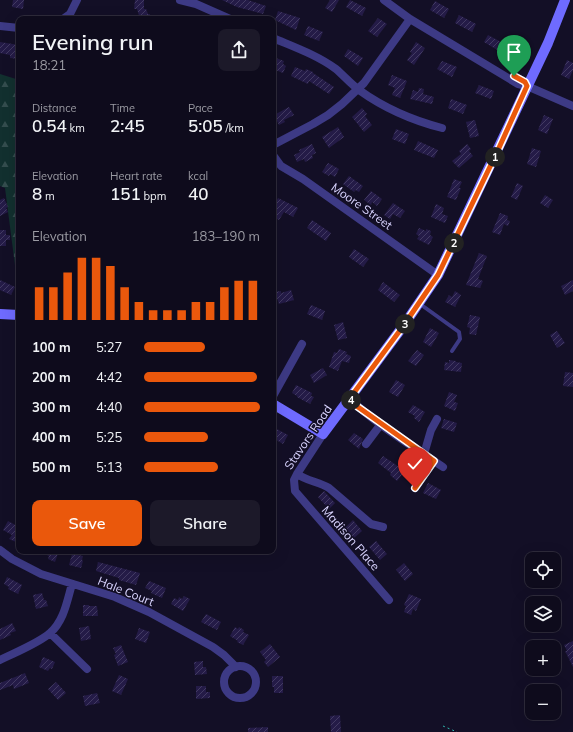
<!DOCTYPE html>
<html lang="en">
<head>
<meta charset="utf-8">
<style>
	:root { --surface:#0e0b1c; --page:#1c1929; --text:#f1f3f6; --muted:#9b9ba3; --line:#2e2b3b; --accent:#ea580c }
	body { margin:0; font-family:Mulish,sans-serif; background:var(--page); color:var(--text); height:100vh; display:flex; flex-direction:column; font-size:15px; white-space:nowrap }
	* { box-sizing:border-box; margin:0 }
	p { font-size:13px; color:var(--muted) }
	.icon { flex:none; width:22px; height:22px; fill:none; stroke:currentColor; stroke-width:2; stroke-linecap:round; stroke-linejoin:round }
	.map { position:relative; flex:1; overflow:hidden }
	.sheet { position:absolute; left:16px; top:16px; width:260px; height:538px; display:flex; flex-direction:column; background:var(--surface); border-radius:8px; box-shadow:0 4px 16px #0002,0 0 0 1px var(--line) }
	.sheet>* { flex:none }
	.fabs { position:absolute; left:525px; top:552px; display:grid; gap:8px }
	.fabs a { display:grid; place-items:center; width:36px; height:36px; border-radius:8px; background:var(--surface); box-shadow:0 4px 16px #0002,0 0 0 1px var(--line); font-size:20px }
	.pin { position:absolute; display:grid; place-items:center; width:34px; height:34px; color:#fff; margin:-41px -17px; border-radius:50% 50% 50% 0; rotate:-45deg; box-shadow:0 0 4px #0007 }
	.pin .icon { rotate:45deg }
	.km { position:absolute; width:20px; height:20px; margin:-10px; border-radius:50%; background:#222; color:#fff; font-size:11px; line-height:20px; text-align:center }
	.round { display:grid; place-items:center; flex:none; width:42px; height:42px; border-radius:8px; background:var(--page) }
	.head { display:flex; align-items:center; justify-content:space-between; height:68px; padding:0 16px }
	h1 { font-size:22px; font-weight:600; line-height:30px }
	.stats { display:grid; grid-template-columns:repeat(3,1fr); gap:6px; height:68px; padding:4px 16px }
	.stats div { display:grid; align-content:center }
	.stats b { font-size:17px; font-weight:600 }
	.stats small { font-size:11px; font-weight:400 }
	.stats p { font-size:11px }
	.chart { height:112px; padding:8px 16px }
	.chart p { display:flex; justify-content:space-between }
	.chart svg { width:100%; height:72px; margin-top:4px; stroke:var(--accent); stroke-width:6 }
	.button { display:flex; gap:8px; margin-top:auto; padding:8px 16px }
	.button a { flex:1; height:46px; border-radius:8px; background:var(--accent); color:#fff; font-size:16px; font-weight:600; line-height:46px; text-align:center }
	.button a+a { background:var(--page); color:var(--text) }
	ul { padding:0 16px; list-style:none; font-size:13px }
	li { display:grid; grid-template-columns:64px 48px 1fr; align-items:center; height:30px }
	li i { height:10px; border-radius:5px; background:var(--accent) }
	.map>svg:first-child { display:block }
	.forest { fill:url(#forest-firs) }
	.building { fill:url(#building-hatch) }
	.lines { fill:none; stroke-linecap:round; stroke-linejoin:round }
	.path { stroke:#2fb8b0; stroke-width:1; stroke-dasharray:2 3; stroke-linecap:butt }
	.lane { stroke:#3d3a85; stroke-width:4 }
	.street { stroke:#3d3a85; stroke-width:8 }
	.secondary { stroke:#6f6bff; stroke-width:10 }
	.route-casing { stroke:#fff; stroke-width:8 }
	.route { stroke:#ea580c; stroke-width:5 }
	.labels { text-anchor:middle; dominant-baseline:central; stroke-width:3; stroke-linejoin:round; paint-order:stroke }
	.street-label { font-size:12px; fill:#d9d4ff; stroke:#130f26 }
</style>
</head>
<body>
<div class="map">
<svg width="573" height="732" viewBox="0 0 573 732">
	<defs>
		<pattern id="forest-firs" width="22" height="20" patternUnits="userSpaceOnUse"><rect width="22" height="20" fill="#12302f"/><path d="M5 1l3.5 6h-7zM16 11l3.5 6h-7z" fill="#344d4e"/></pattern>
		<pattern id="building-hatch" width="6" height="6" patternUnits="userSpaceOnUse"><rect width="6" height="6" fill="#241b47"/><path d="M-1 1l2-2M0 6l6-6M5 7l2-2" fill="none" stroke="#433b63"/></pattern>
	</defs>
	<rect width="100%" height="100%" fill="#130f26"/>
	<!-- forest -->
	<path class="forest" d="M0,74L19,80V296L5,188L0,186Z"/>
	<!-- building -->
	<path class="building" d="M13,0H24L23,9L12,7Z
		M135,0H144V9H146L148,14H150L149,19H140L137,9H134Z
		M222,0H248L266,6L263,14L237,7Z
		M330,0H339L332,12L325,8Z
		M350,0L366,8L362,16L346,7Z
		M435,1L449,9L444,18L430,10Z
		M278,11L300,18L296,30L275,20Z
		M459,15L476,24L472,32L455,23Z
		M378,18L387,24L377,37L368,31Z
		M308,26L323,32L319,41L304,35Z
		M488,35L503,43L499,51L484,42Z
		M0,42L19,45V59L10,58V55L0,53Z
		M416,42L425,48L414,65L407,60L412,53L410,52Z
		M348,49L363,58L358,66L344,56Z
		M273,57L284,61L283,64L286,66L283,73L273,69Z
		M567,60L573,63V70L569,79L561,75Z
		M442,61L457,67L452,77L437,69Z
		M295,67L305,71L306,69L313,72V73L334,87L329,94L309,81L308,84L291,76Z
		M392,75L407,81L400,98L392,95L395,88L388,85Z
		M479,85L494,91L491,99L475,93Z
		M419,88L424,89L423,94L434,97L432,104L410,99L413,90L418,92Z
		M451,99L467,105L463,114L448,108Z
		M289,107L294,115L284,120L285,122L279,125L274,115Z
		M362,108L367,114L365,116L372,125L364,132L352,117Z
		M544,115L553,119L547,134L538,130Z
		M475,120L479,136L470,138L466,122Z
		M338,127L344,137L329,148L322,137Z
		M396,129L409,134L405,144L392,139Z
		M418,141L438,150L434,158L414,150Z
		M312,144L316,153L312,155L313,158L305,162L304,159L297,162L294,155L300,152L299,150Z
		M467,144L471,149L469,151L473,156L459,168L452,161L461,154L459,151Z
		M532,148L541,151L536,167L527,164Z
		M328,163L339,169L335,177L330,174L329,176L322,172Z
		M349,176L363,186L359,192L355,190L354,192L343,184Z
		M454,179L462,182L459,188H461L456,200L447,197Z
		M517,183L523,186L517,200L511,197Z
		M371,191L382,199L377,206L372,202L371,205L364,200Z
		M545,195L553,200L548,208L540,203Z
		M4,198L8,207L6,208L8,212L0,216V200Z
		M278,198L298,208L293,217L284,212L279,220L273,217V213L276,207L274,206Z
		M393,203L405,211L400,218L393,214L390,219L384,215Z
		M436,204L444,208L442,214L448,216L445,223L431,217Z
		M500,213L508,216L507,220L510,221L508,226L504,224L500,235L492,232Z
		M312,220L331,233L326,241L307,228Z
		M419,228L426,231V229L431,231L430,235L433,237L429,245L417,239L419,236L416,234Z
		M0,230H6V235H10V240H6V246H0Z
		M354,249L369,259L363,267L349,257Z
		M479,253L487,256L478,279L483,281L480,288L466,285Z
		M0,280L15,287L11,295L0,290Z
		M573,280V291L565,295L561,286Z
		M383,282L400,295L394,302L378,290Z
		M291,290L294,300L279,304L275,292L281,291V293Z
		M455,291L461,295L455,307L445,302L449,295L452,297Z
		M311,305L325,311L322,320L307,314Z
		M470,315L480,317L476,335L469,334L470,328L467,327Z
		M343,322L347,338L338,340L334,325Z
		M430,328L439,333L431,347L423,342Z
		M557,331L565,343L557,348L550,335Z
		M339,349L347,352L346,354L351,356L349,363L342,361L338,371L329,367L334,352L337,353Z
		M417,350L424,355L416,366L408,361Z
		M449,360L456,361V362L462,363L461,372L444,370L445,362L449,363Z
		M323,368L327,375L314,383L310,375Z
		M565,372L573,373V387L563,386Z
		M396,380L405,385L398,397L389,392Z
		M296,385L312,393L311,396L314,397L310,404L297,397V396L292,393Z
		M449,392L457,395L454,402L458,403L455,411L444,406Z
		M413,405L425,412L419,422L414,418L415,416L408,412Z
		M444,419L457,423L454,432L441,428Z
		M273,427L288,435L283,444L273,438Z
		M354,433L363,439L359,449L348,440Z
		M383,456L405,471L397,481L390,475L391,473L378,463Z
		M428,483L441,490L436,499L423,493Z
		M324,491L335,503L329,509L318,497Z
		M353,520L362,531L354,538L345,528Z
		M8,521L19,527V537L16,542L9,539L12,535L3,530Z
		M376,541L387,554L380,560L369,547Z
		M38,551H59L55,562L48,559L49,556Z
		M72,554L83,556L82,560L83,561L81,568L69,565Z
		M98,562L140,573L136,585L119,580V578L96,571Z
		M404,563L413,574L405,581L396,570Z
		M7,577L22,585L18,594L8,589L9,587L4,584Z
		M149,581L166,588L162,598L151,593L152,591L145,588Z
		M42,593L44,600H46L48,606L36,609L33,595Z
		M409,594L421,599L416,611L413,609L411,615L404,612L406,606L404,605Z
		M184,596L190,599L183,611L171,604L174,598L178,600L179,597L182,599Z
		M83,605H89V606H97L98,616H83Z
		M206,614L221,622L217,630L201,622Z
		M12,623L16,631L10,633L11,635L0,640V629Z
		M89,626L91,639L81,641L79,628Z
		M235,627L238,629L239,627L244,630L243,632L249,635L243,645L237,642L238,641L230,636Z
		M139,628L150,632L146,643L135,639Z
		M573,641V667L565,651H567L564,645Z
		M270,644L280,657L268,667L264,662L266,660L260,652Z
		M121,645L128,662L118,666L114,655L116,654L113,648Z
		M43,657L55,662L52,669L50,668L48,671L39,667Z
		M203,661V667H206L207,674L195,675L194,662Z
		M25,673L29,683L14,689L13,685L0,690V683Z
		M119,675L128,679L121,695L112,691Z
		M272,676H283V693H274V687H272Z
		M56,682L66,693L58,700L48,689Z
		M196,686H206V692H210V698L196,699Z
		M97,693L100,703L85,706L83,696Z
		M340,715L341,732H331L330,716Z
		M268,727V732H248V728Z"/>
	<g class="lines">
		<!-- path -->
		<path class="path" d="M443,726L457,732"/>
		<!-- lane -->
		<path class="lane" d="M420,304L459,332L460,339L452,351"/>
		<!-- street -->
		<path class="street" d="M180,0L196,4L230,19
			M384,0L410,19L518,84L527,86L573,106
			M63,19L70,14L77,0
			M0,26L19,28
			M273,38C294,47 317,55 336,69C344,76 351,84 359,90C384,108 411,120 442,128
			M273,145L313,124L328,115L342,104L364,83L410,19
			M273,155L281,166L303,179L438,275
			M273,396L302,344
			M350,399C377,425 412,446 443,467
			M323,434L297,474L294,480L295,491L389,600
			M366,444L381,424
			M424,454L431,430L437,419
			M297,474C307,481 319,482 329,488L371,524L383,527
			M415,488L434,461
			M0,550L12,559L41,574L115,597L149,612L213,647L224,655L236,667
			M50,633L87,669
			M0,660C14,653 39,643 50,633C64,621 67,601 72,584
			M224 682a16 16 0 1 1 32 0a16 16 0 1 1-32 0Z"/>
		<!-- secondary -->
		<path class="secondary" d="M0,314L19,315
			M273,404L323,434L404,325L438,275L548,43L565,0"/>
	</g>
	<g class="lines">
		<!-- route casing -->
		<g class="route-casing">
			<path id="route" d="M415,488L434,461L358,407L350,398L404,325L438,275L498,150L527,86L525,82L514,76"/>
		</g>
		<!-- route -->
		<use href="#route" class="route"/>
	</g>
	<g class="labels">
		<!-- street labels -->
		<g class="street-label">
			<text transform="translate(362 206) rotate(35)">Moore Street</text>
			<text transform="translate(308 437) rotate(-56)">Stavors Road</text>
			<text transform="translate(351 538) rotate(49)">Madison Place</text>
			<text transform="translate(126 591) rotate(22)">Hale Court</text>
		</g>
	</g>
</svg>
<div class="fabs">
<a><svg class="icon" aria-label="locate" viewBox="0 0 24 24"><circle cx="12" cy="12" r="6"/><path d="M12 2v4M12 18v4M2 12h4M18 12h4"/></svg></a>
<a><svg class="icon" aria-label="layers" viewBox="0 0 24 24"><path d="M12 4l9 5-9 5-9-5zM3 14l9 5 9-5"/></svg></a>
<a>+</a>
<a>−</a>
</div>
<div class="pin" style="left:514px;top:76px;background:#1e9e55"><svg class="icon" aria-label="arrive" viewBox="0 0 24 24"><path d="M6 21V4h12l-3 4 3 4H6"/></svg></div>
<div class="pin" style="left:415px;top:488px;background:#d93025"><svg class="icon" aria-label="check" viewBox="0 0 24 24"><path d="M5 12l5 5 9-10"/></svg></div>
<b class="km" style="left:495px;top:157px">1</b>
<b class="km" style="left:454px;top:243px">2</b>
<b class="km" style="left:405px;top:324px">3</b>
<b class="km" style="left:351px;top:400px">4</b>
<section class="sheet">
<div class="head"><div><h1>Evening run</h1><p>18:21</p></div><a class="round"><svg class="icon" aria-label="share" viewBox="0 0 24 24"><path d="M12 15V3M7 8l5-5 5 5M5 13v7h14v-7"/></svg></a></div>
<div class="stats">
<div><p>Distance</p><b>0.54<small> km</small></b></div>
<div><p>Time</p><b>2:45</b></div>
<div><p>Pace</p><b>5:05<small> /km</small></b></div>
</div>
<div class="stats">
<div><p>Elevation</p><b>8<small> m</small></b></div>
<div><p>Heart rate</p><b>151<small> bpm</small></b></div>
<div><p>kcal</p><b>40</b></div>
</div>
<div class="chart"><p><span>Elevation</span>183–190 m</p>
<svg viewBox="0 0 160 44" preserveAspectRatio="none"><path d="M5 44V24M15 44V24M25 44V15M35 44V6M45 44V6M55 44V11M65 44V24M75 44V33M85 44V38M95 44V38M105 44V38M115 44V33M125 44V33M135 44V24M145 44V20M155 44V20"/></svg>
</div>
<ul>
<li><b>100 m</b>5:27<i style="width:53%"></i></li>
<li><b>200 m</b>4:42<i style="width:97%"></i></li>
<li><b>300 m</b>4:40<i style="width:100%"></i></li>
<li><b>400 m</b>5:25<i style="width:55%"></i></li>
<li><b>500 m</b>5:13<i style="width:64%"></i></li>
</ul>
<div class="button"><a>Save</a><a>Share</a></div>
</section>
</div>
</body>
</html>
